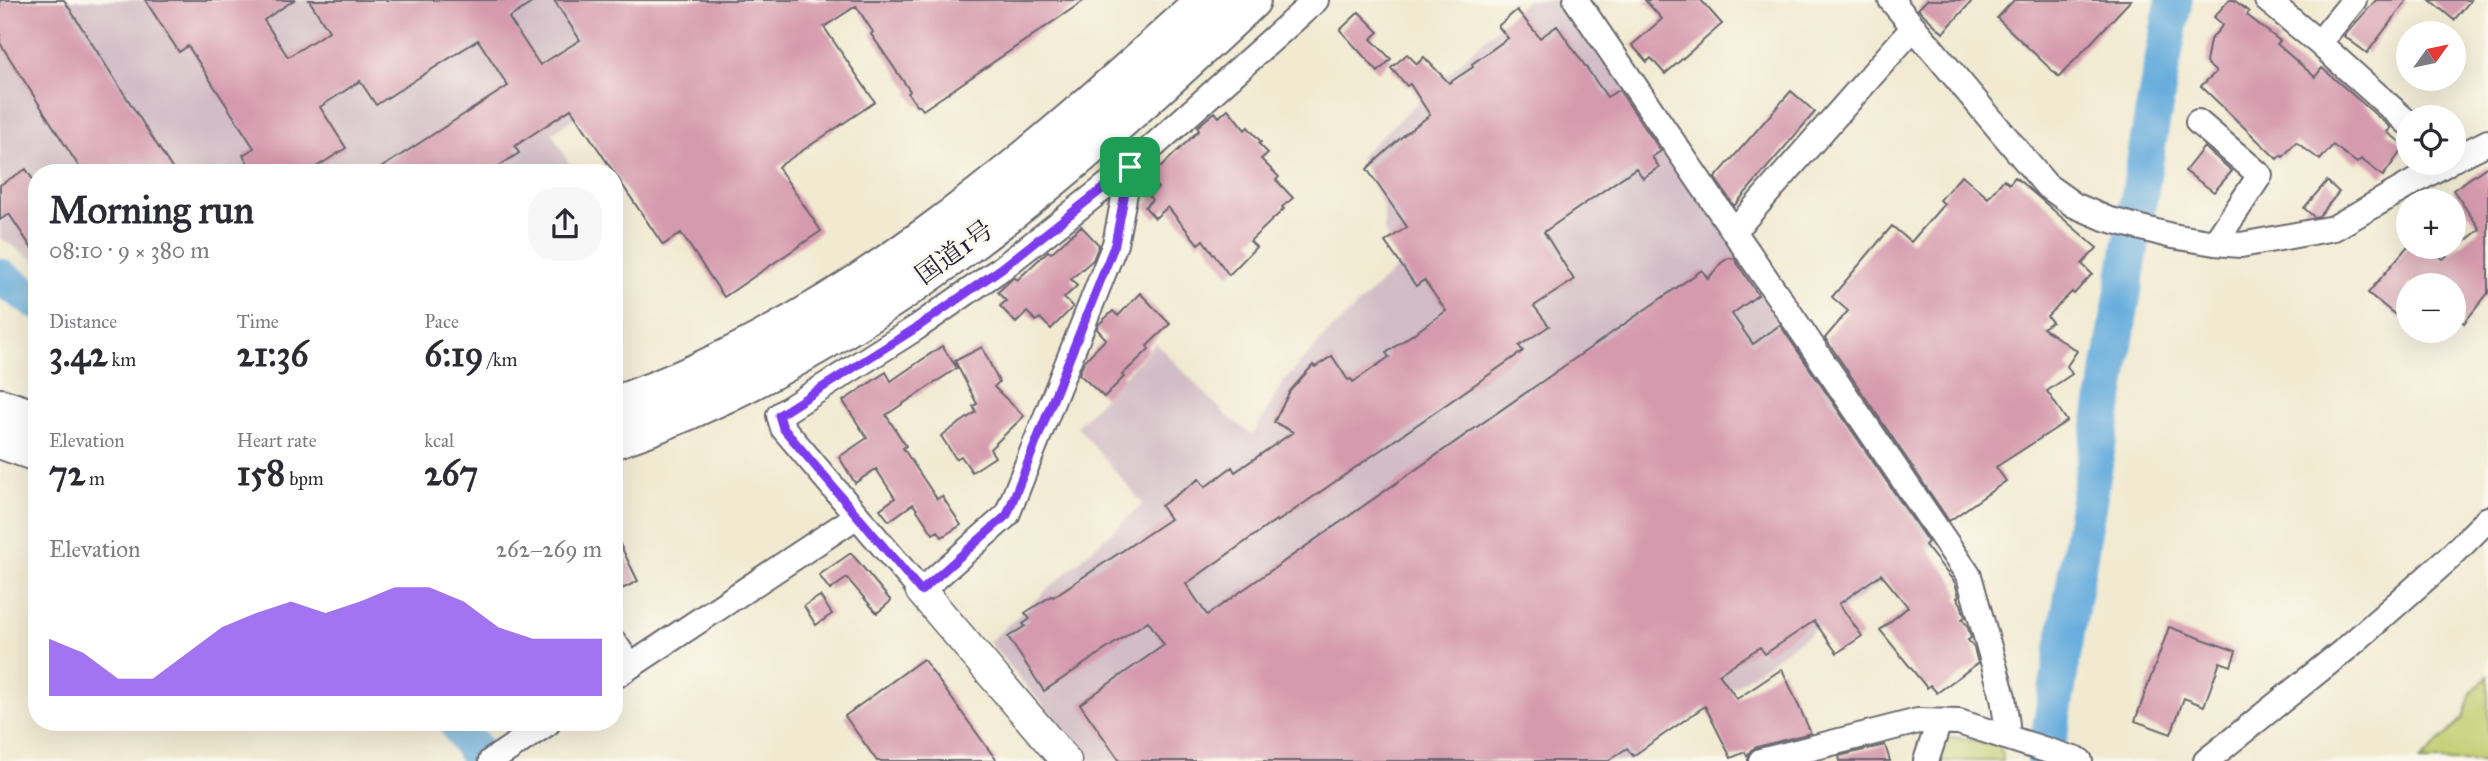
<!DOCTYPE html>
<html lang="en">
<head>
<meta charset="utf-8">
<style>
	:root { --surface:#fff; --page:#f7f7f7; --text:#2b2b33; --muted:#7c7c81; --accent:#7c3aed }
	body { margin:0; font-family:"IM FELL Great Primer","Noto Serif JP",serif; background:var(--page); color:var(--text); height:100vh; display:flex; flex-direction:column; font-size:26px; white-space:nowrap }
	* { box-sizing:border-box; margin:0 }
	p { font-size:23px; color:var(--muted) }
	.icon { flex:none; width:38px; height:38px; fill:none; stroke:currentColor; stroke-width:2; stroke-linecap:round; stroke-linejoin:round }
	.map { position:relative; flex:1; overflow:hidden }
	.side { position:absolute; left:28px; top:164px; width:595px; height:567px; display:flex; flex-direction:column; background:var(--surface); border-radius:28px; box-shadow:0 7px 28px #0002 }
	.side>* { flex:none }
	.needle { width:46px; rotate:57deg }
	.buttons { position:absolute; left:2396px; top:21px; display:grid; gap:14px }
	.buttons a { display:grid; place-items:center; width:70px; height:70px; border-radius:50%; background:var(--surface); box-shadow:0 7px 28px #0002; font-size:35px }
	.pin { position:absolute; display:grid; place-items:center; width:60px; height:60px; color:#fff; margin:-30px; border-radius:14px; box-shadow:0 4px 10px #0006 }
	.round { display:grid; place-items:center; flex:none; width:74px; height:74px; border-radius:28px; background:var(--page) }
	.headline { display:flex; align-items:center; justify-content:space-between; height:119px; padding:0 21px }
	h1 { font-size:38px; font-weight:700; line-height:52px }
	.stats { display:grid; grid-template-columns:repeat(3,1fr); gap:10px; height:119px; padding:7px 21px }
	.stats div { display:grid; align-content:center }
	.stats b { font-size:35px; font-weight:700 }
	.stats small { font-size:19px; font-weight:400 }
	.stats p { font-size:19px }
	.chart { height:196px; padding:14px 21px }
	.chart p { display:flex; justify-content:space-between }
	.chart svg { width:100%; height:126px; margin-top:7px; fill:var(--accent); opacity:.7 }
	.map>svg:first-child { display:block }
	.industrial { fill:#d2bdc6 }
	.green { fill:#c0cc6d; stroke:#717754; stroke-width:2 }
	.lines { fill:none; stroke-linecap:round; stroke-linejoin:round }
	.river { stroke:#67addd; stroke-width:37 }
	.building { fill:#d59aad }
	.minor-casing { stroke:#6a6870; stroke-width:28 }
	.tertiary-casing { stroke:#6a6870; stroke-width:33 }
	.trunk-casing { stroke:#6a6870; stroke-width:42 }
	.minor { stroke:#fff; stroke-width:24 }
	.tertiary { stroke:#fff; stroke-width:30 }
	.trunk { stroke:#fff; stroke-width:38 }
	.route-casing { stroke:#fff; stroke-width:14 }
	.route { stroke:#7c3aed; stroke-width:9 }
	.labels { text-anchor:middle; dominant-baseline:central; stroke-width:5; stroke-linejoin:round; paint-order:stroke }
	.street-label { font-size:26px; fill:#22223b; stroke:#fbf7ec }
</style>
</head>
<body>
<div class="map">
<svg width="2488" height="761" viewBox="0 0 2488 761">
	<rect width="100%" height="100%" fill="#fbf7ec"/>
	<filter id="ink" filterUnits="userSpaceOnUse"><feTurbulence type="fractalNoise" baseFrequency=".0143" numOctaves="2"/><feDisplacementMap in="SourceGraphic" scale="14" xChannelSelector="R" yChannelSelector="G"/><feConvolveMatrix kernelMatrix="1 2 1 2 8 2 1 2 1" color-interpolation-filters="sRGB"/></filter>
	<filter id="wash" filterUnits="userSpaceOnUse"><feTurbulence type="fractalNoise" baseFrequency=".00686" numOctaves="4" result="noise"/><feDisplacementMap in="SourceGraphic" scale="28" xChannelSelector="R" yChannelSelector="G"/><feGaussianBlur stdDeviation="1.57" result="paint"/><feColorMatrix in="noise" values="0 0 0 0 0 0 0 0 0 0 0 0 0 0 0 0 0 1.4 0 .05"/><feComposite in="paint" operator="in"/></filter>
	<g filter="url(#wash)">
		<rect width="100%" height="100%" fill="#f1ead1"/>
		<!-- industrial -->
		<path class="industrial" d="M0,0H652L682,44L552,133L574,172L571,173H37V261L0,238Z
			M1527,0H1569L1940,541L1630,761H1091L989,642L1143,504L1077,426L1156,343L1226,415L1253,435L1284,381L1324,337L1402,263L1384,231V209L1360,156Z"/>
		<!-- green -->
		<path class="green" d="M2488,676V761H2420L2463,718L2471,693Z
			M1953,737L1997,745L2003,753V761H1935L1946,739Z"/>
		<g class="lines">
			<!-- river -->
			<path class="river" d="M0,277L37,301
				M457,723L482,761
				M2045,761L2151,125L2174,0"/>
		</g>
		<g id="blocks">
			<!-- building -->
			<path class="building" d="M0,0H64L175,173H83L0,43Z
				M145,0H294L264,20L288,57L329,31L309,0H536L509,18L540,65L580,40L554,0H1085L923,110L919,105L917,106L908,93L910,91L871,34L873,32L856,6L824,27L875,102L778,167L821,231L724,297L681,233L663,245L571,109L515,146L519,153L488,173H373L508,86L478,40L376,105L360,81L320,107L346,148L307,173H271L265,165L254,172L243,155L254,148L188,46L179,52Z
				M1645,0H1701L1722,24L1665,74L1651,58L1647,62L1632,45L1662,19Z
				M1927,0H1973L1943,33L1918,9Z
				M2014,0H2131L2059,77L1997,18Z
				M2229,0H2234L2249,12L2247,15L2280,41L2277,44L2315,77L2322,68L2391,128L2387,132L2405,146L2383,176L2361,159L2357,163L2333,145L2320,160L2296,142L2283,157L2281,155L2277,159L2201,86L2216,72L2206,63L2210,40L2223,25L2214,17Z
				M2376,0H2407L2367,53L2344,36Z
				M2430,0H2471L2454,20Z
				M1517,10L1540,38L1557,26L1607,97L1619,90L1661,151L1652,157L1659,167L1643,178L1636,168L1544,232L1574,280L1534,306L1549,326L1519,346L1523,351L1277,522L1276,520L1186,584L1207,615L1702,270L1708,279L1721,263L1729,258H1734L1758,295L1732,314L1753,344L1780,325L1928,542L1925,545L1955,583L1959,596L1957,598L1961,604L1965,617L1962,619L1967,625L1971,638L1968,640L1974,648L1978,663L1937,693L1930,685L1927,688L1880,630L1908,607L1881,574L1839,604L1862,636L1837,653L1814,621L1765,654L1760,647L1719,674L1737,699L1782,669L1811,733L1757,747L1751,750L1747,756L1745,752L1731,758L1705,706L1633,756L1627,748L1608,761H1120L1080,704L1164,645L1148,621L1044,691L1008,637L1025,626L1023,624L1030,619L1025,613L1051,596L1053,597L1170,519L1161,506L1199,479L1205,487L1232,467L1235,472L1293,432L1274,422L1290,391L1313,365L1315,367L1332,356L1348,380L1351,379L1353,382L1389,357L1386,353L1446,311L1424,280L1416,286L1385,242L1407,227L1367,169L1405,134L1430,115L1410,84L1407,86L1391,68L1407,54L1417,64L1424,57L1449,83L1473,67L1472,64L1508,38L1498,26Z
				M1359,12L1379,32L1371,39L1391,59L1378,72L1340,30Z
				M1791,91L1815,112L1734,206L1715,178Z
				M1228,109L1245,130L1248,127L1261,142L1259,144L1268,153L1261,159L1279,177L1276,180L1293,198L1282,207L1284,209L1250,241L1256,247L1229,275L1203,240L1198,244L1168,207L1155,218L1145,207L1152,200L1149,196L1158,188L1146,173L1157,162L1161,167L1199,130L1197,127L1215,112L1219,117Z
				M2204,147L2232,171L2214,192L2185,171Z
				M2488,166V293L2464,323L2454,315V285H2408V325L2368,293L2407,247H2428L2443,259L2480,229L2453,190Z
				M26,169L37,186V256L9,214L0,220V185Z
				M1962,175L1988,198L2004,179L2009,184L2015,177L2097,248L2082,264L2092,274L2074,294L2072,292L2047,316L2052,322L2043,328L2077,351L2067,366L2072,374L2047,391L2067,421L1996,467L2006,481L1949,521L1825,338L1848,311L1832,297L1892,226L1911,242L1944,204L1940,200Z
				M2327,181L2339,192L2319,216L2314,217L2304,208Z
				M1081,226L1099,245L1093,260L1071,279L1077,286L1064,298L1073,307L1051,329L1040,318L1036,321L1027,312L1016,323L1000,306L1006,301L998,292L1014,277L1017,280L1048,251L1051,253Z
				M1140,293L1170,324L1147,346L1149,349L1122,375L1124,377L1104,397L1079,374L1085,360L1106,339L1097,329L1099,324L1113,311L1118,316Z
				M942,346L957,368L886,415L906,446L903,448L937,499L942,496L961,525L942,537L938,531L933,534L913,504L889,521L880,509L895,498L876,469L855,483L839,457L867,438L843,401L886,372L891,381Z
				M982,347L999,382L994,387L1024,416L990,449L995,457L972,472L961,456L956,459L941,436L976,412L973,406L977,404L955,361Z
				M614,532L638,581L614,593Z
				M851,553L891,601L877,613L847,578L830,590L819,575Z
				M820,596L832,614L816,625L804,606Z
				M2169,627L2236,651L2231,666L2220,662L2204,706L2184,698L2171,734L2135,721Z
				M923,659L997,761H877L845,716Z
				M1885,745L1890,761H1840L1839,756Z"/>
		</g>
	</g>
	<g filter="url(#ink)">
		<use href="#blocks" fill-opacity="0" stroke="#6a6870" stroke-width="2"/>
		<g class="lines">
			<!-- minor casing -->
			<g class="minor-casing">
				<path id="minor" d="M1576,0L1969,576L2003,697L2007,725L2005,737
					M1891,0L2046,185L2074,205L2107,219L2172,236L2215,243L2241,245L2334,228L2447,163
					M2267,0L2319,43
					M2354,0L2319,43L2408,123
					M2198,122L2260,175L2215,243
					M2454,159L2488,142
					M1130,167L1115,244L1007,515L921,591L783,428L779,415L916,328L1002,268L1119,176L1130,167L1316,0
					M1735,230L1914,27
					M614,642L630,666
					M614,677L857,516
					M491,761L548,723
					M1761,761L1918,721L1959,722L2080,761
					M1926,761L1939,722
					M2206,761L2347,648L2449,558L2488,519"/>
			</g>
			<!-- tertiary casing -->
			<g class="tertiary-casing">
				<path id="tertiary" d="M921,591L1066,761"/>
			</g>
			<!-- trunk casing -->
			<g class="trunk-casing">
				<path id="trunk" d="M614,406C843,327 1031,161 1207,0
					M0,408L37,420
					M0,439L37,452
					M614,439C859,355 1066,175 1251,0"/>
			</g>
			<!-- minor -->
			<use href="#minor" class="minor"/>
			<!-- tertiary -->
			<use href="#tertiary" class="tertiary"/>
			<!-- trunk -->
			<use href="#trunk" class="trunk"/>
		</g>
	</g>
	<g class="lines" filter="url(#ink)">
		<!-- route casing -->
		<g class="route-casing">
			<path id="route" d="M1130,167L1115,244L1007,515L921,591L783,428L779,415L916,328L1002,268Z"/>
		</g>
		<!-- route -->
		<use href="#route" class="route"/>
	</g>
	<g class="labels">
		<!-- street labels -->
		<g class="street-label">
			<text transform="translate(954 252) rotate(-36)">国道1号</text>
		</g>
	</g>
</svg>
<div class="buttons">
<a><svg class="needle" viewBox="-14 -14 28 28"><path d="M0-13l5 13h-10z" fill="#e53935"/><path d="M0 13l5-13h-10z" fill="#7c7c81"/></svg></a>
<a><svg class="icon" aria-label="locate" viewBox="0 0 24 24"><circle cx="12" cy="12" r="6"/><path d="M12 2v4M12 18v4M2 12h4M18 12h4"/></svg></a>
<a>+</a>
<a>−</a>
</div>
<div class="pin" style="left:1130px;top:167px;background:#1e9e55"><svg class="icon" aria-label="arrive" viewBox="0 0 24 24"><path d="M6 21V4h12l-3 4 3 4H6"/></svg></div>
<section class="side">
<div class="headline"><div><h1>Morning run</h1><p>08:10 · 9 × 380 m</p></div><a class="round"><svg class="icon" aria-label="share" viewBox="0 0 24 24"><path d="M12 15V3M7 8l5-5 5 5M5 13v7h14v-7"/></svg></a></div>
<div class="stats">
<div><p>Distance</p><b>3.42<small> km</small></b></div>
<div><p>Time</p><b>21:36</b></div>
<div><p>Pace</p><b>6:19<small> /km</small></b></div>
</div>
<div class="stats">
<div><p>Elevation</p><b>72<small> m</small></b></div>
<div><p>Heart rate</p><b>158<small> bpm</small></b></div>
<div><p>kcal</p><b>267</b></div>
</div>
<div class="chart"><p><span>Elevation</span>262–269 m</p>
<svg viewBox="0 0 160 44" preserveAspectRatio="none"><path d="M0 44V24L10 29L20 38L30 38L40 29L50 20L60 15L70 11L80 15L90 11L100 6L110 6L120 11L130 20L140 24L150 24L160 24V44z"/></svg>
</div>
</section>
</div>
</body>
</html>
